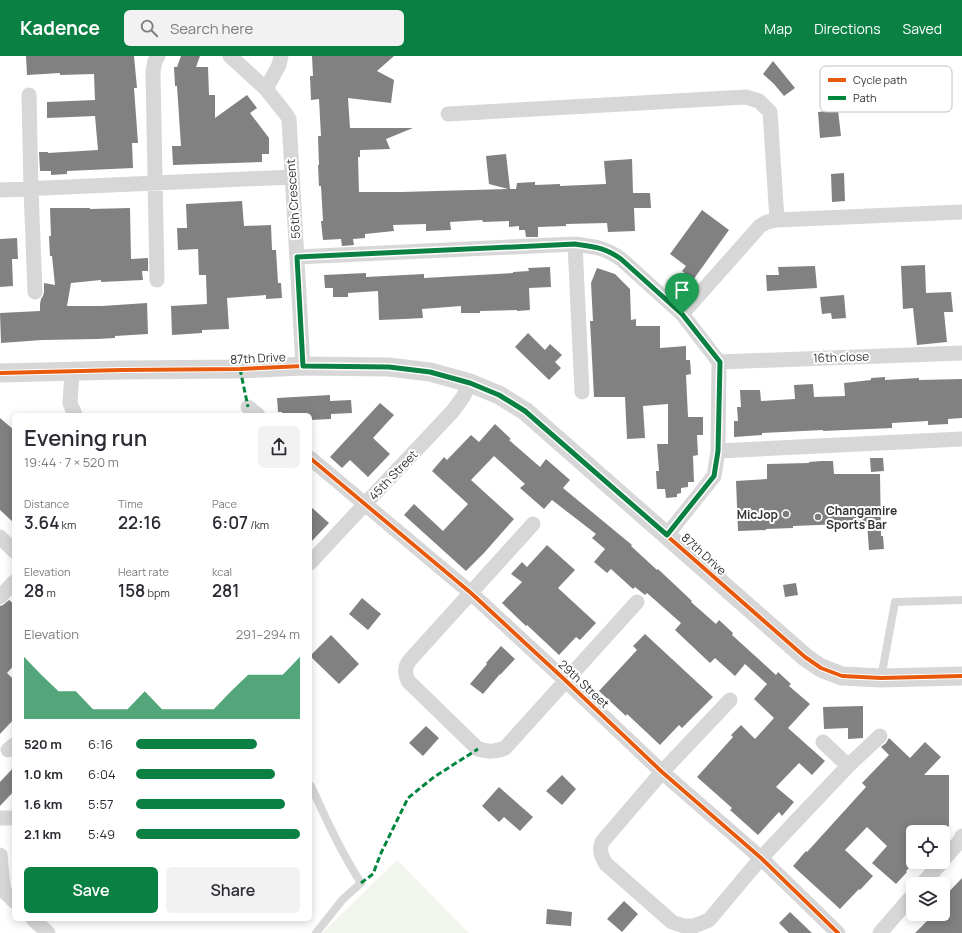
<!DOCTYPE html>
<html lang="en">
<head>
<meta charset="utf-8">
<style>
	:root { --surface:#fff; --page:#f2f2f3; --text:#2b2b33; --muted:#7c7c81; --accent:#0b8043 }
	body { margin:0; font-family:Manrope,sans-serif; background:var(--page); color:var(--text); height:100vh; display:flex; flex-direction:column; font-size:15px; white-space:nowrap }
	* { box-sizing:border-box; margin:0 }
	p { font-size:13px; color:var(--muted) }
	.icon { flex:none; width:22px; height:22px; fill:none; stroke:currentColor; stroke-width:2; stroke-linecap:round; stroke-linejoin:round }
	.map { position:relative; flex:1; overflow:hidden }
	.panel { position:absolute; left:12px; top:357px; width:300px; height:508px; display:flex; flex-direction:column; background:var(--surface); border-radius:6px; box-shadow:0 2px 10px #0003 }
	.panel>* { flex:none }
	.buttons { position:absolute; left:906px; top:769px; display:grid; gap:8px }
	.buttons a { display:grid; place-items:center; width:44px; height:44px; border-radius:6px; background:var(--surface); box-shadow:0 2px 10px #0003; font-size:20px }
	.pin { position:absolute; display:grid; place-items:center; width:34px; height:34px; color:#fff; margin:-41px -17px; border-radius:50% 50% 50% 0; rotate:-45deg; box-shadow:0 0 4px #0007 }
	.pin .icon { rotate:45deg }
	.round { display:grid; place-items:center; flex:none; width:42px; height:42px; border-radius:6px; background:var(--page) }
	.headline { display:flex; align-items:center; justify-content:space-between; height:68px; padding:0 12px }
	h1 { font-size:22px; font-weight:600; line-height:30px }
	.metrics { display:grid; grid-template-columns:repeat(3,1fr); gap:6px; height:68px; padding:4px 12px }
	.metrics div { display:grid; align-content:center }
	.metrics b { font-size:17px; font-weight:600 }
	.metrics small { font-size:11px; font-weight:400 }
	.metrics p { font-size:11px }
	.chart { height:112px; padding:8px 12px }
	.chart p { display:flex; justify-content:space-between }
	.chart svg { width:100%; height:72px; margin-top:4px; fill:var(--accent); opacity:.7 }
	.cta { display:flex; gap:8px; margin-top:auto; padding:8px 12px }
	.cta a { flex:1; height:46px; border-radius:6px; background:var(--accent); color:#fff; font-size:16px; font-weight:600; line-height:46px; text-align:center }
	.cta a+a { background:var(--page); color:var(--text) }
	ul { padding:0 12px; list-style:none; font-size:13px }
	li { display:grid; grid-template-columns:64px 48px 1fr; align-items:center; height:30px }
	li i { height:10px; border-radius:5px; background:var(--accent) }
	header { display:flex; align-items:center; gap:24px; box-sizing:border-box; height:56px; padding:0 20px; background:var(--accent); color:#fff }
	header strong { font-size:19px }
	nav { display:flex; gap:22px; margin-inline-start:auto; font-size:14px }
	.search { width:280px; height:36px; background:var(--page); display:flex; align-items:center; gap:10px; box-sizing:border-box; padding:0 14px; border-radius:6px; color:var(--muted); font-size:15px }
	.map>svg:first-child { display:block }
	.green { fill:#f1f5ed }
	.building { fill:#818181 }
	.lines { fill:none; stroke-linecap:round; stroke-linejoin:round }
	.service { stroke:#d7d7d7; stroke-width:8 }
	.minor { stroke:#d7d7d7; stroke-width:15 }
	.tertiary { stroke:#d7d7d7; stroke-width:19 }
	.quiet { stroke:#00873e; stroke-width:3; stroke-dasharray:6 3; stroke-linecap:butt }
	.cycleway-casing { stroke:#fff; stroke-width:6 }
	.cycleway { stroke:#e8590c; stroke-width:4 }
	.route-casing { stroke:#fff; stroke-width:8 }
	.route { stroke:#0b8043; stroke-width:5 }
	.poi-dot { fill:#7a7a7a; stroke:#fff; stroke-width:1.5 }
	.labels { text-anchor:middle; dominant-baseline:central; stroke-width:4; stroke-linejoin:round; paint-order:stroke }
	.street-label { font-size:12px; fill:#333; stroke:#fff }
	.poi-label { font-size:12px; font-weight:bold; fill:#333; stroke:#fff; text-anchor:start }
	.key { fill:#fff; stroke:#c2c2c2; stroke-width:1 }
	.key-label { font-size:11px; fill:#333 }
</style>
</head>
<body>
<header>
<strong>Kadence</strong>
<div class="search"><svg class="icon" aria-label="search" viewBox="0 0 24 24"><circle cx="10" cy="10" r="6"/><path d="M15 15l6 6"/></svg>Search here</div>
<nav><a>Map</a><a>Directions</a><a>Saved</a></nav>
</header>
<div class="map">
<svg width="962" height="877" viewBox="0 0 962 877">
	<rect width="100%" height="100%" fill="#fff"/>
	<!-- green -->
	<path class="green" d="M397,804L469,877H322Z"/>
	<!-- building -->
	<path class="building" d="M26,0H134L137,32H134L138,87H132L133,112L67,115V118L51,119V115H40L39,96H48V97L98,94L95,60L47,62V46L95,44L94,18L60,19V17L27,19Z
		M181,0H200L196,11H208L209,39H215V62L247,39L257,52L250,57L269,82V98H262V106L173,109L172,90H181L177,30H175L174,11H177Z
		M312,0H394L377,15L394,24L391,47L348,42L350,72H413L386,83L390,93L360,94V101H358L359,136H401L508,133L489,128L486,100L506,98L510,133H516L517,127L535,126V129L560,128V130L606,128L604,105L632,103L633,137H650L651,152H634L635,175L608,176L607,167L566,168V170L538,171V181H526L525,174H519V170L509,171V165L483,166L482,164L450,166L451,174L426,175V168L393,169L394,175L365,178V182L353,183L354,189L342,190L341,183L323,184L321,165H323L321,130H319L318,109H319L318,80H321L319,43L311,44L310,20H313Z
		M773,5L795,32L784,40L774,28L763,18Z
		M838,54L841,80L820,82L818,56Z
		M844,117L845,145L832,146L831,118Z
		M242,145L244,170L271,169L272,194H276L278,227H281L282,242L266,243V239L227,242L229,273L202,274V277L172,279L171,250L207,248L206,219H199L198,193L178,194L177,172H187L186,148Z
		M50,152H90V153L130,152L131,203L148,202V215H142L143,224L101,226V224L71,227L67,250H102L147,247L148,278L115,280V282L97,283L42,284L1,287L0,257L40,255V248L41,243L43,240L44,236V227L55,229L52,200H50L49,180H51Z
		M702,154L729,174L693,224L682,215L686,210L670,198Z
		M17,182L18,203H12L13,230L0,231V183Z
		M925,209L926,237L951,236L953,256H944L947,286L917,289L913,252L903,253L901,210Z
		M815,210L817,232L767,235L766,219H779L778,211Z
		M550,211L551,231L529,232L530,254L517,255V254L480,255V257H461V250L422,253L423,262L404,263L379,264L378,235L348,237V241H333V232H325L324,219L366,217V221L424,218V222L513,217V216L529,215L528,212Z
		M597,212L615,218L630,233L631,264L636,263V270H660V292L686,290V304H690L691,318L686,319L688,361H703V379H697L698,399L693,400L694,426H688V431L681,432V437L677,438V441L666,442L665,433H657L656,415H659L657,388H668V348L643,350L645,382L627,383L625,341H594L590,265H593L591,227Z
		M844,239L846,262L832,263L831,257L822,258L820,241Z
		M528,277L545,294L550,288L562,299L555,306L561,312L549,324L515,291Z
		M885,321V324L919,322V324L962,323V362L948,363V368L928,369V365L892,367V372L823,375V374L762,377V379L734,381V365H738L737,351H741L740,334H760L761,345L795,343L794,329L813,328L814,341L845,340L844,327L871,324V322Z
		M330,339V345L351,344L352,357L331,358V363L310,364V359H282V356H278L277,342Z
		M380,347L394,359L373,382L390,398L368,421L350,404L342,412L330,401Z
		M0,362L14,374V467L0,454Z
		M495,368L511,383L509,384L540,411L546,403L570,424L563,432L632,489L631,490L657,514L658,513L692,545L691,546L716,568L719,564L733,577L732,579L776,619L778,616L791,628L789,630L810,648L788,672L825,705L812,719L799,707L776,731L794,746L782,760L779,756L758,779L730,754L732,752L697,721L733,681L731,679L741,669L755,683L774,662L754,643L767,628L745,608L735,620L715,602L710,607L675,574L681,567L647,537L645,539L635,531L633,533L611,513L607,517L594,506L605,493L592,482L596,478L552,444L544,453L520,432L525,428L494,400L471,424L514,463L484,497L466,515L404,459L414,448L443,475L468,448L432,415L444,401L447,404L471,379L479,386Z
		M870,402H883L884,415L871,416Z
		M822,405H833L834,418H880L881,480H883L884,493L869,494L867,467L793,470V472L766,473V474L738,475L736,425L767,423V408L809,407V406Z
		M310,450L329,467L310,487Z
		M547,489L575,514L558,532L596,567L580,584L576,581L559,599L527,569L526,570L502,547L522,526L511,518L522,506L527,511Z
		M796,527L798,539L785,541L783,529Z
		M362,542L381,558L368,574L349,558Z
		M9,544L14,548V609L7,617L14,624V663L0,678V550L3,549Z
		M645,578L713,641L682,672L679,669L660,689L627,658L626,660L599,635L637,594L633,590Z
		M331,579L359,608L339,628L310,600Z
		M501,590L515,603L500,619V618L483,638L470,628L487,608L486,607Z
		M863,650V682L848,683V672L824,673L823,651Z
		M426,670L439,682L423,700L409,687Z
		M889,682L910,702L925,686L941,701L924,719H949V770L943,776H913V808L906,815L907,816L896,828L872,807L887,790L867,771L845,794L873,820L860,834L859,833L840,853L793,810L806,795L807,796L866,731L862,727L889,699L881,691L886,687Z
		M14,711V735L0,750V726Z
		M562,719L576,733L562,749L546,735Z
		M499,731L533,761L520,775L504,761L499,766L482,750Z
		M962,822V877H915L934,858H943V842Z
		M624,845L638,858L622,876L607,863Z
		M547,853L572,856L571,870L546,868Z
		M790,856L812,877H789L779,867Z"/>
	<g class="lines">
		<!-- service -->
		<path class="service" d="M881,622L895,546L962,544
			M311,730C326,763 341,796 361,827L343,843L316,877"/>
		<!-- minor -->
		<path class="minor" d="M230,0L266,33L286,58L289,63L303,310
			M266,33L279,9L281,0
			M29,39L31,133L35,236
			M448,58L746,41L759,45L770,56L777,164
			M0,134L292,121
			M575,188L582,336
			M297,201L575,188C595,191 604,191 621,203L682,258L719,306L718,395L714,420L667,479
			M157,224L153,16L155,5L158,0
			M682,258L760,170L767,166L777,164L962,156
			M719,306L962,297
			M72,316L70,347L75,359
			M248,351L258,359
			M718,395L962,383
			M310,402L471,537L565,624L662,716L761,802L838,877
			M533,468L409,605C404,613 405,616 408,625L478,693C488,696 495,696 505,692L637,546
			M0,481L14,495
			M310,507L365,448L452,356L463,341L470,327
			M0,541L14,526
			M730,644L662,716L602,786C599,794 601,800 606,808L672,866L684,870H694L709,864L761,802L848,710L880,680
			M823,686L848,710
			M8,694L14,689
			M0,762H14
			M0,799L3,830L5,836L14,845
			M943,804L959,786L962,780
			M922,828L942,806
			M33,863L48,877
			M880,877L913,839"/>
		<!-- tertiary -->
		<path class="tertiary" d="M0,317L122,314L240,313L303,310L389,311L430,316L470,327L499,339L525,355L805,601L821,612L842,620L881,622L962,620"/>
		<!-- quiet -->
		<path class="quiet" d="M240,313L248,351
			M361,827L373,818L381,797L408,742L434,721L478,693"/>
		<!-- cycleway casing -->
		<g class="cycleway-casing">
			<path id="cycleway" d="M0,317L122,314L240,313L303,310L389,311L430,316L470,327L499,339L525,355L805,601L821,612L842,620L881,622L962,620
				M310,402L471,537L565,624L662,716L761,802L838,877"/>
		</g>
		<!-- cycleway -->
		<use href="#cycleway" class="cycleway"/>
	</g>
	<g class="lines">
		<!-- route casing -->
		<g class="route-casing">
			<path id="route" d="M575,188C595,191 604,191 621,203L682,258L720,306L718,395L714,420L667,479L525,355L499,339L470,327L430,316L389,311L303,310L297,201Z"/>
		</g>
		<!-- route -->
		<use href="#route" class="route"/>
	</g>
	<!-- markers -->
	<g class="poi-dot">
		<circle cx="786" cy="458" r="4"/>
		<circle cx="818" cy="461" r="4"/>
	</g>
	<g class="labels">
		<!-- street labels -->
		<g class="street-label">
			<text transform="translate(293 143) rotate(-94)">56th Crescent</text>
			<text transform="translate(841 301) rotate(-2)">16th close</text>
			<text transform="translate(258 302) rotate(-3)">87th Drive</text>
			<text transform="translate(393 419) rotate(-46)">45th Street</text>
			<text transform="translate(704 498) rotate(42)">87th Drive</text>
			<text transform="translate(584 628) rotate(43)">29th Street</text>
		</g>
		<!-- poi labels -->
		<g class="poi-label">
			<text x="826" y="454">Changamire<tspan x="826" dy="14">Sports Bar</tspan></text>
			<text x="778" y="458" text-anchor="end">MicJop</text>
		</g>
	</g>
	<!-- legend -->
	<rect x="820" y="10" width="132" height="46" rx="6" class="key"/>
	<rect x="828" y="22" width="18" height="4" fill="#e8590c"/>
	<rect x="828" y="40" width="18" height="4" fill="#00873e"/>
	<g class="key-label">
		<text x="853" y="28">Cycle path</text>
		<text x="853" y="46">Path</text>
	</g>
</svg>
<div class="buttons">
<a><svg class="icon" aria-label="locate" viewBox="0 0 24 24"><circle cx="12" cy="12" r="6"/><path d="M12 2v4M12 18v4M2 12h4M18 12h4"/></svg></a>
<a><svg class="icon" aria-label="layers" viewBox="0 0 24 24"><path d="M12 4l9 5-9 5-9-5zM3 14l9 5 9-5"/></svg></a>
</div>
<div class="pin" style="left:682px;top:258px;background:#1e9e55"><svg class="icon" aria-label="arrive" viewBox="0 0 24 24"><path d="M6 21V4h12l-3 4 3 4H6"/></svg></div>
<section class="panel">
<div class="headline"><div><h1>Evening run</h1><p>19:44 · 7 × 520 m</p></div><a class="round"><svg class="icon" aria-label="share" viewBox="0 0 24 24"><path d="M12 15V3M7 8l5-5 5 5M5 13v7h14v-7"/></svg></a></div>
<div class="metrics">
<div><p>Distance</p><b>3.64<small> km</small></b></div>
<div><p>Time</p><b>22:16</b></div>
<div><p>Pace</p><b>6:07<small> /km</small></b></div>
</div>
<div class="metrics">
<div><p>Elevation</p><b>28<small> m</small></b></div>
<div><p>Heart rate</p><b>158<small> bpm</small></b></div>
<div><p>kcal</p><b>281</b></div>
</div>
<div class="chart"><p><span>Elevation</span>291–294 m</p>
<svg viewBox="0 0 160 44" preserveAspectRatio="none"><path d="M0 44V6L10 17L20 27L30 27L40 38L50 38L60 38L70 27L80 38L90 38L100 38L110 38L120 27L130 17L140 17L150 17L160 6V44z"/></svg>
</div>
<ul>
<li><b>520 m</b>6:16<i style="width:74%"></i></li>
<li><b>1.0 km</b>6:04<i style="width:85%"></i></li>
<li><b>1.6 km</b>5:57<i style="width:91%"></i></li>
<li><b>2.1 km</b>5:49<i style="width:100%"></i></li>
</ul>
<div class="cta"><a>Save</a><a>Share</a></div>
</section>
</div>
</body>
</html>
